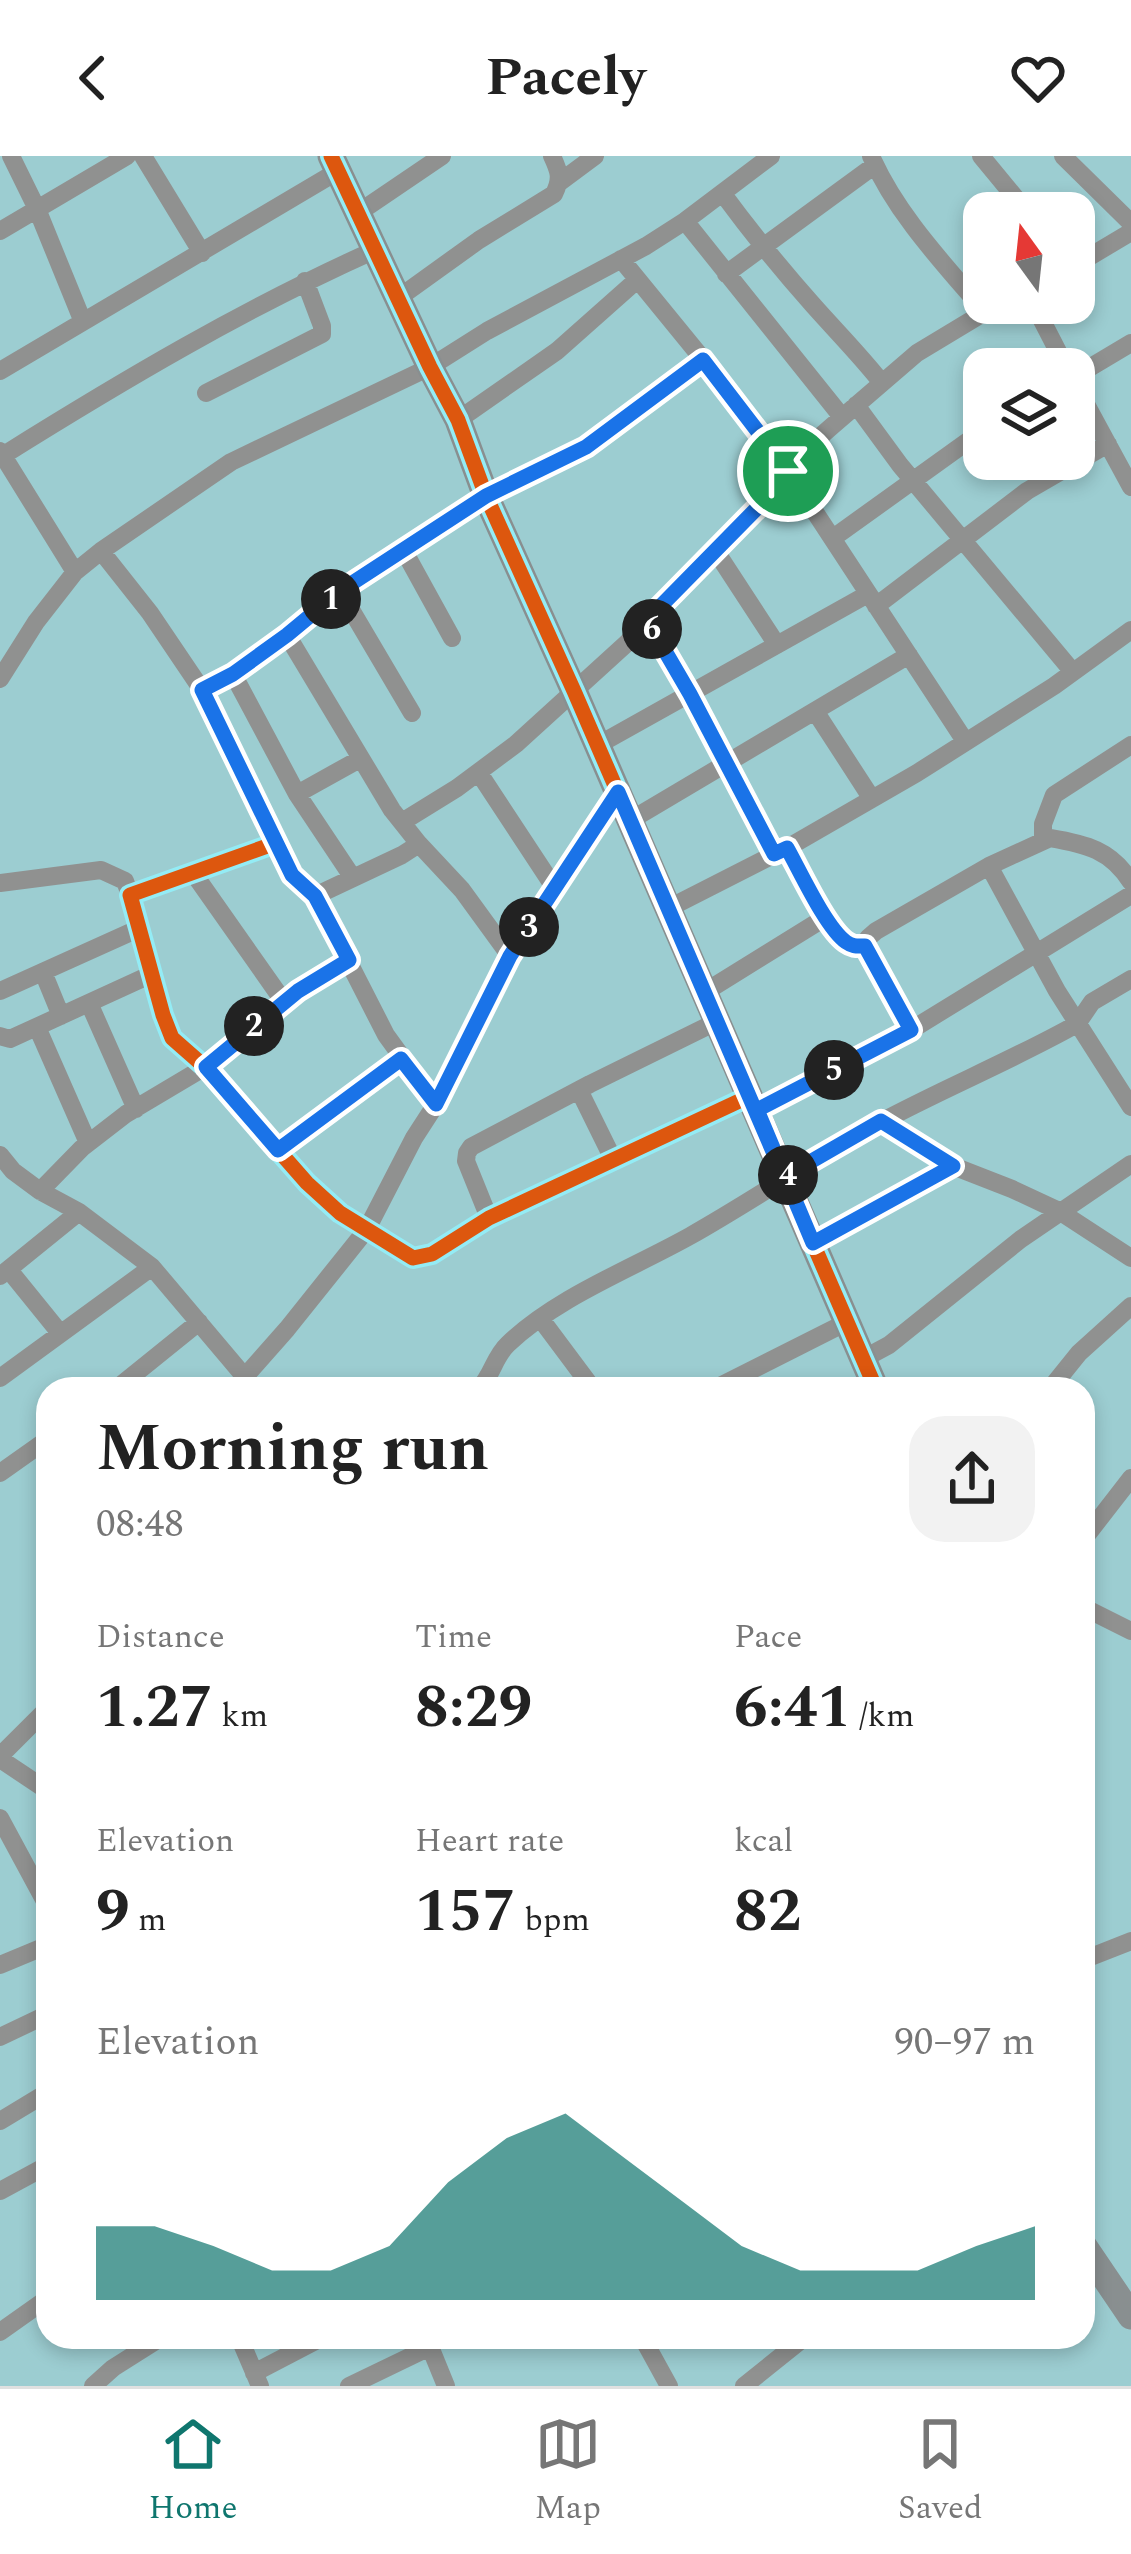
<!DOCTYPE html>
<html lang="en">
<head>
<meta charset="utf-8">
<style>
	:root { --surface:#fff; --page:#f2f2f2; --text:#222; --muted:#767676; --line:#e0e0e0; --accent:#0f766e }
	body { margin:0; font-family:Spectral,serif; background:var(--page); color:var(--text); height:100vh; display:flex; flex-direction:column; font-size:45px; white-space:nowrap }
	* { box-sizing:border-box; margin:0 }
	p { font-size:39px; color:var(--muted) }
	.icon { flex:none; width:66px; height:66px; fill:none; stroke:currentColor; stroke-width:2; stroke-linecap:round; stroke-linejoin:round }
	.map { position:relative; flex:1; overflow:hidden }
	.details { position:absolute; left:36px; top:1221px; width:1059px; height:972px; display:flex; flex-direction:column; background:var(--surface); border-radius:36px; box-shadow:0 6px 18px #0003 }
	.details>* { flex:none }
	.needle { width:78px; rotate:345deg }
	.buttons { position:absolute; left:963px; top:36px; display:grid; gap:24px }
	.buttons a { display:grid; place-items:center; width:132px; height:132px; border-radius:24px; background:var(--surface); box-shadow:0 6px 18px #0003; font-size:60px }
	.pin { position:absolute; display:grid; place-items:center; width:102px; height:102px; color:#fff; margin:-51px; border:6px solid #fff; border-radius:50%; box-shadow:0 3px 12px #0007 }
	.km { position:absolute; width:60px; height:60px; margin:-30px; border-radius:50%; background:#222; color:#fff; font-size:33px; line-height:60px; text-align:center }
	.round { display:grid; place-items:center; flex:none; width:126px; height:126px; border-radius:36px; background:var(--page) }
	.head { display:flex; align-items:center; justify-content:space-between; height:204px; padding:0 60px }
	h1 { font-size:66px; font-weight:700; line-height:90px }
	.metrics { display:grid; grid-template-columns:repeat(3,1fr); gap:18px; height:204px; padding:12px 60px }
	.metrics div { display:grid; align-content:center }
	.metrics b { font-size:60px; font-weight:700 }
	.metrics small { font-size:33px; font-weight:400 }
	.metrics p { font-size:33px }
	.chart { height:336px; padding:24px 60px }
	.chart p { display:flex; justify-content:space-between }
	.chart svg { width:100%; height:216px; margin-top:12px; fill:var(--accent); opacity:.7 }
	header { display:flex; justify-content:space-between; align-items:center; height:156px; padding:0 60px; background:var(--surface); font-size:54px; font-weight:700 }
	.tab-bar { display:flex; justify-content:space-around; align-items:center; height:168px; border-top:3px solid var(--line); background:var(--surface); font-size:33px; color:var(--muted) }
	.tab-bar a { display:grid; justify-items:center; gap:6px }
	.tab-bar .active { color:var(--accent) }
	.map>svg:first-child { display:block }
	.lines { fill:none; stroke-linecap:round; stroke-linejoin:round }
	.street { stroke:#909190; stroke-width:18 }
	.secondary { stroke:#898f90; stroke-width:27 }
	.cycleway-casing { stroke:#94ecf5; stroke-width:22 }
	.cycleway { stroke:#dd570e; stroke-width:15 }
	.route-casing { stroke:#fff; stroke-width:24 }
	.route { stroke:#1a73e8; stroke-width:15 }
</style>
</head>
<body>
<header><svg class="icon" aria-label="back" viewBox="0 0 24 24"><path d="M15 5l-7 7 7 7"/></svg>Pacely<svg class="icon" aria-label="heart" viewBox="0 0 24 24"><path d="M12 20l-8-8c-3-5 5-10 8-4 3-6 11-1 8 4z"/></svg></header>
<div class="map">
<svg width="1131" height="2230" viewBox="0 0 1131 2230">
	<rect width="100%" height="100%" fill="#9ccdd1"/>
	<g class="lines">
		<!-- street -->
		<path class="street" d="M11,0L37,53L83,166
			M143,0L202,97
			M871,0C897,59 944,108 985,156
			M981,0L1028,57
			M1063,0L1131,67
			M560,26L595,0
			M723,38C751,76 781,113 813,149C836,175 860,199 882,227
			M358,57L442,0
			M685,65L842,261
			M0,75L127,0
			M621,103L719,223L788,315L965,585
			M1074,110L1131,76
			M726,118L875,9
			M397,143L479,84L554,38C562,22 559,15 552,0
			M1033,147L1067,213
			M1028,213L1058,196
			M0,215L338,15
			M1074,221L1131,187
			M1074,226L1131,331
			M206,237L322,178V170L305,125
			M856,249L900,309L1073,516
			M458,264L557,195L637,124
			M0,295L75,416
			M2,300C122,225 245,152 375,94
			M833,382L968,285
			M403,393L452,482
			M715,394L777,489
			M101,395L150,457L202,534L292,719L315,740L386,879L436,948
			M340,435L412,557
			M876,450L1027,335L1108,288
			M647,465L690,538L774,698
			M287,479L392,654L419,688L402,699L315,740
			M233,518L297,638L353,722
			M0,523L36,466L75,416L101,395L231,306L430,211L487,175L646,90L685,65L771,0
			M202,534L233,518L287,479L340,435L486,340L586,291L703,204
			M815,555L872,643
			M598,589L868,438
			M479,617L554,731
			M297,638L360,603
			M631,664L909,499
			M402,666L457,632L516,588L627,487L668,441L764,345L805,294L831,271L917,197L985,156L1006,147
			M1043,684V668L1054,639L1131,589
			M276,687L130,739L163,859L172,882L205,911L307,1027L340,1057L413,1102L432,1098L489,1062L750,940
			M419,688L462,734L510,800
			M787,692C800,716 826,771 846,786C853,791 857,790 865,790
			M989,710L1057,835L1131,951
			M194,718L284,846
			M0,727L101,714L125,725L130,739
			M669,752L787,692L917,617L1054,530L1131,474
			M43,816L61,860
			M0,835L140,772
			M705,836L826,761
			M89,847L136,953
			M37,871L88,987
			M911,874L865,790L868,782L876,775L989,710L1050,682C1086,688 1111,694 1131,726
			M0,880L10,883L152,818
			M579,934L613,1003
			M757,954L911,874L1131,739
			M881,965L953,1010L1012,1033L1059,1055L1131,1102
			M278,994L401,903
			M0,999L13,1015L40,1035L79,1056L152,1111L255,1233
			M40,1035L82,992L126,958L205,911L298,835L349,804
			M489,1062L466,1005L467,997L471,991L590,928L716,866
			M813,1087L953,1010
			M9,1114L60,1177
			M0,1120L79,1056
			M540,1162L593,1233
			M863,1203L889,1189L1021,1083L1131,1008
			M0,1222L152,1111
			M116,1233L199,1166
			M234,1233L287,1173L367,1073L414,982L436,948L510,800L618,636
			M479,1233C493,1218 494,1201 508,1188C557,1141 631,1113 690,1080C754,1044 814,1002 879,967C944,932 1013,904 1077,868L1092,846L1131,823
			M714,1233L847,1166
			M1050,1233L1079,1197L1131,1150
			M0,1317L48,1283
			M1083,1384L1131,1322
			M1083,1451L1131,1475
			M0,1600L48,1552
			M0,1603L48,1635
			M0,1662L48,1751
			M1083,1804L1131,1785
			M0,1809L48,1789
			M0,1881L48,1858
			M0,1965L48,1936
			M0,2035L48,2009
			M0,2176L48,2142
			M239,2181L260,2230
			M426,2181L446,2230
			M642,2181L669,2230
			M254,2217L323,2181
			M93,2230L113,2212L162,2181
			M349,2230L430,2191
			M744,2230L805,2181"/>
		<!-- secondary -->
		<path class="secondary" d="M331,0L430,211L458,264L486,340L574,535L876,1233
			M1083,2089L1131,2160"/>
		<!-- cycleway casing -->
		<g class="cycleway-casing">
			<path id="cycleway" d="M331,0L430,211L458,264L486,340L574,535L876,1233
				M276,687L130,739L163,859L172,882L205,911L307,1027L340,1057L413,1102L432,1098L489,1062L750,940"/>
		</g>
		<!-- cycleway -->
		<use href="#cycleway" class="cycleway"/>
	</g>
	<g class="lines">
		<!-- route casing -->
		<g class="route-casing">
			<path id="route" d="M788,315L703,204L586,291L486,340L340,435L287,479L233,518L202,534L292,719L315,740L349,804L298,835L206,911L278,994L401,903L436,948L510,800L618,636L784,1021L881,965L953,1010L813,1087L757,954L911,874L865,790C857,790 853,791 846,786C826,772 800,715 787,692L774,698L690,538L647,464L764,345L788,315"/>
		</g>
		<!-- route -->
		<use href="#route" class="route"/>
	</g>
</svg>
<div class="buttons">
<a><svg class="needle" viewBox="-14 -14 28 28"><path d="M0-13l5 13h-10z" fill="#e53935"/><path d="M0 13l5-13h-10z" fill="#767676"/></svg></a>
<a><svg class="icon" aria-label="layers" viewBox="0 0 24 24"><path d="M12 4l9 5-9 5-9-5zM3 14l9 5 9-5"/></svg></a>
</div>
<div class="pin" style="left:788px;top:315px;background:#1e9e55"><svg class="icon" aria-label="arrive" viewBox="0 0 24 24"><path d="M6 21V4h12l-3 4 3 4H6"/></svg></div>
<b class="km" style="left:331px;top:443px">1</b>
<b class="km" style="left:254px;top:870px">2</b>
<b class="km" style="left:529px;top:771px">3</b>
<b class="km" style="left:788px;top:1019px">4</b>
<b class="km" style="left:834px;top:914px">5</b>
<b class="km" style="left:652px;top:473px">6</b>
<section class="details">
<div class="head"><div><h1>Morning run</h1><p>08:48</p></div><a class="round"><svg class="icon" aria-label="share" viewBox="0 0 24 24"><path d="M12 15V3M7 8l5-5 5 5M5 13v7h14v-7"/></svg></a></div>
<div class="metrics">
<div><p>Distance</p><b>1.27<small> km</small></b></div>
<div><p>Time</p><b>8:29</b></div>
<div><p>Pace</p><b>6:41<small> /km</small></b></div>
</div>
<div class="metrics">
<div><p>Elevation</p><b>9<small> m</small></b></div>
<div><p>Heart rate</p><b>157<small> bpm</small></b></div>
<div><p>kcal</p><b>82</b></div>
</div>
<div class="chart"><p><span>Elevation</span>90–97 m</p>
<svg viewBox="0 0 160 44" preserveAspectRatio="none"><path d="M0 44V29L10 29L20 33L30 38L40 38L50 33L60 20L70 11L80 6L90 15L100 24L110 33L120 38L130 38L140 38L150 33L160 29V44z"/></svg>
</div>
</section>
</div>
<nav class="tab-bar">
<a class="active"><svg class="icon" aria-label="home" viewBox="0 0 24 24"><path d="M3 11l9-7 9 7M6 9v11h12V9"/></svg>Home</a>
<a><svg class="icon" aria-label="map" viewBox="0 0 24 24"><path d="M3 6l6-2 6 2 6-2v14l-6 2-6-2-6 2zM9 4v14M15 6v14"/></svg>Map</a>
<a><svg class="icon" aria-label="saved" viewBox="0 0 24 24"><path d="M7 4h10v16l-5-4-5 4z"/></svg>Saved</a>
</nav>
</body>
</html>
